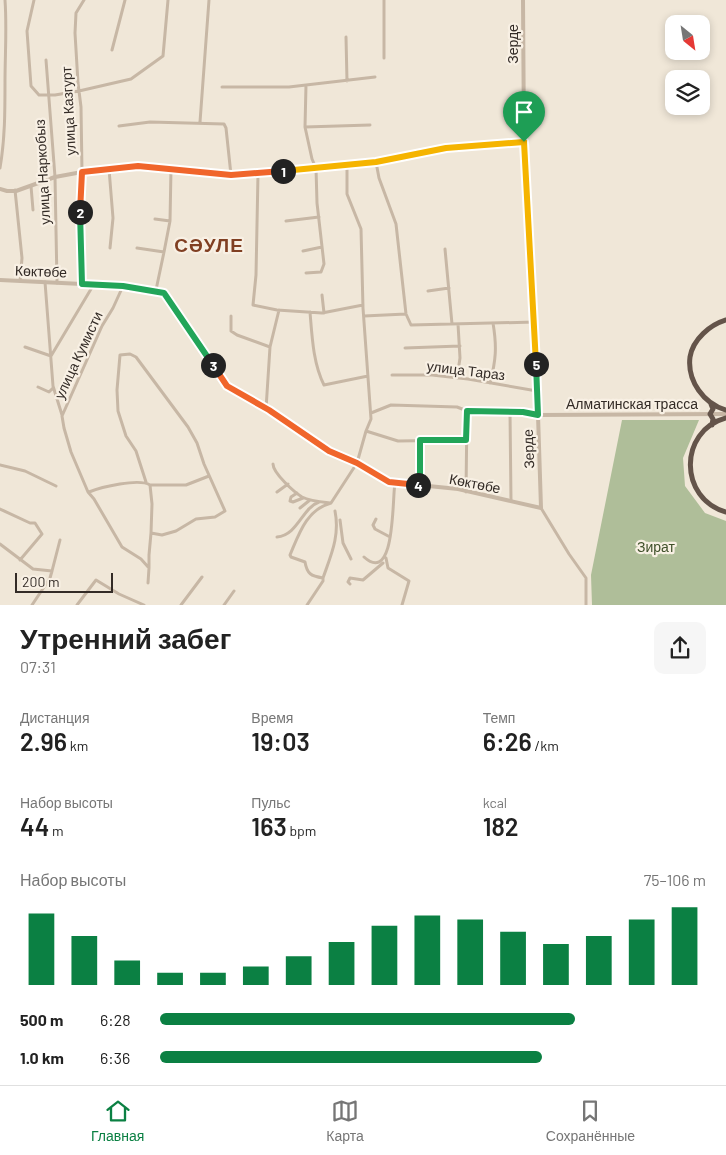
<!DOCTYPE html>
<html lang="ru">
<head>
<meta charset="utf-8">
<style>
	:root { --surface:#fff; --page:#f6f6f6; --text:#222; --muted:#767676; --line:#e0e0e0; --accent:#0b8043 }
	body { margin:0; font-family:Barlow,sans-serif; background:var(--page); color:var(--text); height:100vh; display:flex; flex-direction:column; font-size:19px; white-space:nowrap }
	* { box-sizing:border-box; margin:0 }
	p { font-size:16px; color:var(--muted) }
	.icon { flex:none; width:28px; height:28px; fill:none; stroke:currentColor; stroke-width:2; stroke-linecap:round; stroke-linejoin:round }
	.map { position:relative; height:605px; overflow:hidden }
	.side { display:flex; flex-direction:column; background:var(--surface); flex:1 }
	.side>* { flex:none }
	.needle { width:32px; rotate:150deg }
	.fabs { position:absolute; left:665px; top:15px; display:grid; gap:10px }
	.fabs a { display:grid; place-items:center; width:45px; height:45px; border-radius:10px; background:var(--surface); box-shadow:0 2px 8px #0003; font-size:25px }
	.scale { position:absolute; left:15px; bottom:12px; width:98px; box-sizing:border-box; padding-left:5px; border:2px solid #332b26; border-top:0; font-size:14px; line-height:18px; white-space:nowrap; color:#332b26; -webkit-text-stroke:4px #f8f0e4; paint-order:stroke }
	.pin { position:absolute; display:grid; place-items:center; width:42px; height:42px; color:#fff; margin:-51px -21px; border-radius:50% 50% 50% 0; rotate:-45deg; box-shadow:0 0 5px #0007 }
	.pin .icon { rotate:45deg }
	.km { position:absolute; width:25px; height:25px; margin:-12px; border-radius:50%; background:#222; color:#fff; font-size:14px; line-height:25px; text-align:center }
	.round { display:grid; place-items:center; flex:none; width:52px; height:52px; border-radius:10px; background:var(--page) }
	.headline { display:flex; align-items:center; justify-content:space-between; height:85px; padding:0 20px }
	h1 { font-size:28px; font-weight:600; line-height:38px }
	.figures { display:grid; grid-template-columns:repeat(3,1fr); gap:8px; height:85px; padding:5px 20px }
	.figures div { display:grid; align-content:center }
	.figures b { font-size:25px; font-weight:600 }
	.figures small { font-size:14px; font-weight:400 }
	.figures p { font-size:14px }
	.chart { height:140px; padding:10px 20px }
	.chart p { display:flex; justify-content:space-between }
	.chart svg { width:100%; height:90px; margin-top:5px; stroke:var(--accent); stroke-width:6 }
	ul { padding:0 20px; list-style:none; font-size:16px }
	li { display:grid; grid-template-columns:80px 60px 1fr; align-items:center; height:38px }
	li i { height:12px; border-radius:6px; background:var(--accent) }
	.tab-bar { display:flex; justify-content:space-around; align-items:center; height:70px; border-top:1px solid var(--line); background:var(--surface); font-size:14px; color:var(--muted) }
	.tab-bar a { display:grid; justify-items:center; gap:2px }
	.tab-bar .selected { color:var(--accent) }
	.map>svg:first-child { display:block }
	.green { fill:#afbe99 }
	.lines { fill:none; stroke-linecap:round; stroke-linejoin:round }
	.minor { stroke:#c7b7a5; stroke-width:3 }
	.tertiary { stroke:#c7b7a5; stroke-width:4 }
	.trunk { stroke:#64544a; stroke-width:5 }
	.split-1-casing { stroke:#fff; stroke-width:10 }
	.split-2-casing { stroke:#fff; stroke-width:10 }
	.split-3-casing { stroke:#fff; stroke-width:10 }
	.split-4-casing { stroke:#fff; stroke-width:10 }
	.split-5-casing { stroke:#fff; stroke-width:10 }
	.split-6-casing { stroke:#fff; stroke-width:10 }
	.split-1 { stroke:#f5b400; stroke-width:6 }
	.split-2 { stroke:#f0652b; stroke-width:6 }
	.split-3 { stroke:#22a559; stroke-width:6 }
	.split-4 { stroke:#f0652b; stroke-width:6 }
	.split-5 { stroke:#22a559; stroke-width:6 }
	.split-6 { stroke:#f5b400; stroke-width:6 }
	.labels { text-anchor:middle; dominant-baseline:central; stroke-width:4.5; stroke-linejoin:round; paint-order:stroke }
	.street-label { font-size:14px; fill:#332b26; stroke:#f8f0e4 }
	.park-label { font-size:14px; fill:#40512b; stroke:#f8f0e4 }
	.district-label { font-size:19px; font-weight:bold; letter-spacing:1px; fill:#803f22; stroke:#f8f0e4 }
</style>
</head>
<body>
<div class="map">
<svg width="726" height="605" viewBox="0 0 726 605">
	<rect width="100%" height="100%" fill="#f0e7d8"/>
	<!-- green -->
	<path class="green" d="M622,420H699L683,458L685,486L705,513L726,521V605H592L591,575Z"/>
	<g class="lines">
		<!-- minor -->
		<path class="minor" d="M34,0L27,31L31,86L39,95H55L79,91L131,79L163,56L168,0
			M384,0V58
			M346,37L347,81
			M112,50L125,0
			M46,60L55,177L57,283
			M222,87H289L306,85
			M200,122L209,0
			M370,125L305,127L306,85L375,77
			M119,126L150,122L224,124L226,128L231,175
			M305,127L312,159L316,168L317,203L324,264L321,272L306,273
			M376,162L379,178L396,224L406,314L411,325L535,322
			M0,168C5,139 5,111 5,82C5,55 7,28 5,0
			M109,169L113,218L110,248
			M258,174L256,275L253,305L277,310L322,313L363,305
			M31,186L33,210
			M15,190L22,258L20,281
			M155,219L170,221L164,252
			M170,221L171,169
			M286,221L319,217
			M137,248L164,252L156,290
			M445,249L452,324
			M303,251L322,247
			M45,282L53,386L62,415
			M81,284L80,198L82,172L81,107L78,83L75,33L76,13L84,0
			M123,286L113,308L102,326L62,416L64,428L71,452L88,492L94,499L122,547L141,559L149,568L148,583
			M428,291L449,288
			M322,295L324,313
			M310,312C312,336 313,363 324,385L368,376
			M231,316V331L237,335L270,347
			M364,316L406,314
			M25,347L51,356L94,284
			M405,348L460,346
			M392,375H432L468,379L537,391
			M457,378L460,358L458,324
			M490,383C496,360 497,347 493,323
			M38,387L49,392L53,388
			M266,409L270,347L279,310
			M510,412L511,501
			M371,413L391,405L457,407L470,412H523L538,415
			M366,431L398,441L466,440
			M273,464C273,473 294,492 302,497C310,501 321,502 330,503
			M0,465L25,471L56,486
			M146,482L136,451L126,436L118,411L117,390L120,355L130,354L136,357L188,427L197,443L204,464L225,511L215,517L196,519L176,531L162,535L151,533L149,555V568
			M150,485H186L209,476
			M420,485V441
			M89,492C101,487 139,478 150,485L152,504L151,533
			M277,492L288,484
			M466,492L467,411
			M297,493L291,497L290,501L293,502L303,498
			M300,508L310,500
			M541,508L569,554L586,578V605
			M0,509L30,523H35L42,534L20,560
			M376,519L373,525L375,529L390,537
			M340,520L343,543L351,559
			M277,537C298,535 302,508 319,502
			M0,544L33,569L52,571L50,578L32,605
			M364,557C396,586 392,497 395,483
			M386,558L388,568L409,581L402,605
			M52,571L60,540
			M323,578C311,576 307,574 305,562L291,557L290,555C299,534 306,510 331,503L357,463L366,431L371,419L363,308L361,229L347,194V165
			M350,584L348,582L350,578L363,580L383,563
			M77,605L96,580L119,594L144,605
			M181,605L202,577
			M224,605L234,591
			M307,605L323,581V578C331,555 340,536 335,511"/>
		<!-- tertiary -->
		<path class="tertiary" d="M0,189L7,191H16L55,177L82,172L137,166L231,175L258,174L376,162L446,148L524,142
			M0,280L123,286L164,293L227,386L269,410L329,451L357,463L389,482L458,489L541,508L535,322L524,142L523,0
			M538,415L726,414"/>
		<!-- trunk -->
		<path class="trunk" d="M726,320C710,325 693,339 690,357C687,381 704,404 726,410
			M711,404L713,409L710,414L713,419L712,425
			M726,418C678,431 679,499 726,512"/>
	</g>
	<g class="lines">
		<!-- split-1 casing -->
		<g class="split-1-casing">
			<path id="split-1" d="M283,171L376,162L446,148L524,142"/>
		</g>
		<!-- split-2 casing -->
		<g class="split-2-casing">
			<path id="split-2" d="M80,212L82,172L138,166L231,175L283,171"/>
		</g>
		<!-- split-3 casing -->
		<g class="split-3-casing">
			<path id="split-3" d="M80,212L82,284L123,286L164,293L213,365"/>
		</g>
		<!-- split-4 casing -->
		<g class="split-4-casing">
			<path id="split-4" d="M213,365L227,386L269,410L329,451L357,463L389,482L418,485"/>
		</g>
		<!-- split-5 casing -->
		<g class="split-5-casing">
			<path id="split-5" d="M418,485L420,486V440H466L467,411L523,412L538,415L536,364"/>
		</g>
		<!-- split-6 casing -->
		<g class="split-6-casing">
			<path id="split-6" d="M524,142L536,364"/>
		</g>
		<!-- split-1 -->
		<use href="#split-1" class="split-1"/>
		<!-- split-2 -->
		<use href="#split-2" class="split-2"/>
		<!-- split-3 -->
		<use href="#split-3" class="split-3"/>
		<!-- split-4 -->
		<use href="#split-4" class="split-4"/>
		<!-- split-5 -->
		<use href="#split-5" class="split-5"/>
		<!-- split-6 -->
		<use href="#split-6" class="split-6"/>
	</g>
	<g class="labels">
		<!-- street labels -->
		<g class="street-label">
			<text transform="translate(512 44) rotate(-90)">Зерде</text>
			<text transform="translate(68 111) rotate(-93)">улица Казгурт</text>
			<text transform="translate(42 172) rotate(-93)">улица Наркобыз</text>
			<text transform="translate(41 271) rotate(2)">Көктөбе</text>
			<text transform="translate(78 355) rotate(-65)">улица Кумисти</text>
			<text transform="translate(466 370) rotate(7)">улица Тараз</text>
			<text x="632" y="403">Алматинская трасса</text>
			<text transform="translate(528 449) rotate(-92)">Зерде</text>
			<text transform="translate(475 483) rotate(11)">Көктөбе</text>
		</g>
		<!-- park labels -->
		<g class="park-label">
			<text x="656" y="546">Зират</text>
		</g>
		<!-- district labels -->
		<g class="district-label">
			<text x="209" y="244">СӘУЛЕ</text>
		</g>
	</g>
</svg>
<div class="fabs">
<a><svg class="needle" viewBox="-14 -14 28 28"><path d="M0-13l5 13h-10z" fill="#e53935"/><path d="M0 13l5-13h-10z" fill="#767676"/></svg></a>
<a><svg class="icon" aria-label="layers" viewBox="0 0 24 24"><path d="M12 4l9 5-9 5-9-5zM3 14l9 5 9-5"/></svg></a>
</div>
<div class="scale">200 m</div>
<div class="pin" style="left:524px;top:142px;background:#1e9e55"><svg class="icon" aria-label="arrive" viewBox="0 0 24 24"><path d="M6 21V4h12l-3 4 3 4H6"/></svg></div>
<b class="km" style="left:283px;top:171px">1</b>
<b class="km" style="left:80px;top:212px">2</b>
<b class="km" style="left:213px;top:365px">3</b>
<b class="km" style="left:418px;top:485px">4</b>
<b class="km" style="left:536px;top:364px">5</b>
</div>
<section class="side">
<div class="headline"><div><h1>Утренний забег</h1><p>07:31</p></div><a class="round"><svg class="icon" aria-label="share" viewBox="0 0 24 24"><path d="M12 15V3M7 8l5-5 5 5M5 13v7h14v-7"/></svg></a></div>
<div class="figures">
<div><p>Дистанция</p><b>2.96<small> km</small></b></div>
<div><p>Время</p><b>19:03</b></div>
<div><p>Темп</p><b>6:26<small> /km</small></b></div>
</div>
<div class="figures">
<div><p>Набор высоты</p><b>44<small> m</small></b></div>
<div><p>Пульс</p><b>163<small> bpm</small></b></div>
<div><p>kcal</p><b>182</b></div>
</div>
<div class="chart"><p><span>Набор высоты</span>75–106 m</p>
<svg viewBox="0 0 160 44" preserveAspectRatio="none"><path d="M5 44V9M15 44V20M25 44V32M35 44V38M45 44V38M55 44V35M65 44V30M75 44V23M85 44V15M95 44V10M105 44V12M115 44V18M125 44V24M135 44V20M145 44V12M155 44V6"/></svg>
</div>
<ul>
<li><b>500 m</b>6:28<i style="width:76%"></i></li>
<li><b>1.0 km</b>6:36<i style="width:70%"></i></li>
</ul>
</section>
<nav class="tab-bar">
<a class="selected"><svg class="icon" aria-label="home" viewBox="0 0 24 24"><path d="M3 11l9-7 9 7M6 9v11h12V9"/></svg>Главная</a>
<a><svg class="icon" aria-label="map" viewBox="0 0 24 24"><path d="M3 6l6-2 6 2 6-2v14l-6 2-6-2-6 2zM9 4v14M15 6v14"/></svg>Карта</a>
<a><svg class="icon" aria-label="saved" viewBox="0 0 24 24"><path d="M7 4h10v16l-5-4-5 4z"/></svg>Сохранённые</a>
</nav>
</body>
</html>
